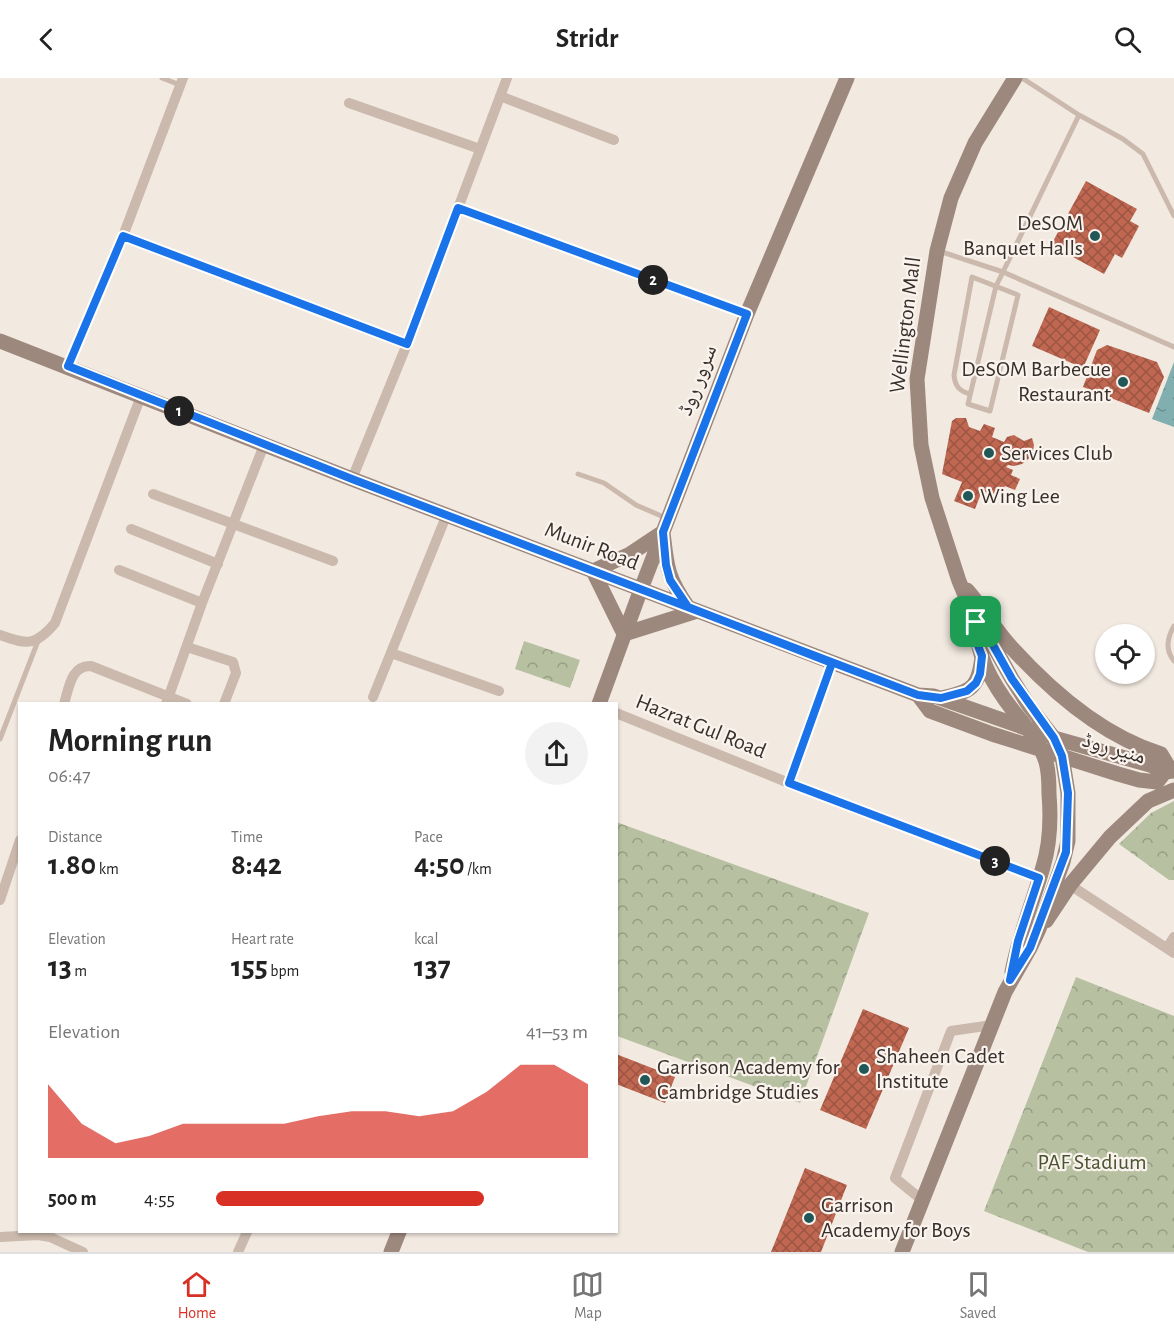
<!DOCTYPE html>
<html lang="en">
<head>
<meta charset="utf-8">
<style>
	:root { --surface:#fff; --page:#f2f2f2; --text:#222; --muted:#767676; --line:#e0e0e0; --accent:#d93025 }
	body { margin:0; font-family:"Alegreya Sans","Noto Naskh Arabic",sans-serif; background:var(--page); color:var(--text); height:100vh; display:flex; flex-direction:column; font-size:22px; white-space:nowrap }
	* { box-sizing:border-box; margin:0 }
	p { font-size:20px; color:var(--muted) }
	.icon { flex:none; width:33px; height:33px; fill:none; stroke:currentColor; stroke-width:2; stroke-linecap:round; stroke-linejoin:round }
	.map { position:relative; flex:1; overflow:hidden }
	.details { position:absolute; left:18px; top:624px; width:600px; height:531px; display:flex; flex-direction:column; background:var(--surface); border-radius:0px; box-shadow:0 2px 4px #0004 }
	.details>* { flex:none }
	.controls { position:absolute; left:1095px; top:546px; display:grid; gap:12px }
	.controls a { display:grid; place-items:center; width:60px; height:60px; border-radius:50%; background:var(--surface); box-shadow:0 2px 4px #0004; font-size:30px }
	.pin { position:absolute; display:grid; place-items:center; width:51px; height:51px; color:#fff; margin:-26px; border-radius:12px; box-shadow:0 3px 9px #0006 }
	.km { position:absolute; width:30px; height:30px; margin:-15px; border-radius:50%; background:#222; color:#fff; font-size:16px; line-height:30px; text-align:center }
	.round { display:grid; place-items:center; flex:none; width:63px; height:63px; border-radius:32px; background:var(--page) }
	.head { display:flex; align-items:center; justify-content:space-between; height:102px; padding:0 30px }
	h1 { font-size:33px; font-weight:600; line-height:45px }
	.figures { display:grid; grid-template-columns:repeat(3,1fr); gap:9px; height:102px; padding:6px 30px }
	.figures div { display:grid; align-content:center }
	.figures b { font-size:30px; font-weight:600 }
	.figures small { font-size:16px; font-weight:400 }
	.figures p { font-size:16px }
	.chart { height:168px; padding:12px 30px }
	.chart p { display:flex; justify-content:space-between }
	.chart svg { width:100%; height:108px; margin-top:6px; fill:var(--accent); opacity:.7 }
	ul { padding:0 30px; list-style:none; font-size:20px }
	li { display:grid; grid-template-columns:96px 72px 1fr; align-items:center; height:45px }
	li i { height:15px; border-radius:8px; background:var(--accent) }
	header { display:flex; justify-content:space-between; align-items:center; height:78px; padding:0 30px; background:var(--surface); font-size:27px; font-weight:600 }
	.dock { display:flex; justify-content:space-around; align-items:center; height:84px; border-top:2px solid var(--line); background:var(--surface); font-size:16px; color:var(--muted) }
	.dock a { display:grid; justify-items:center; gap:3px }
	.dock .selected { color:var(--accent) }
	.map>svg:first-child { display:block }
	.park { fill:url(#park-crowns) }
	.water { fill:url(#water-ripples) }
	.building { fill:url(#building-cross-hatch) }
	.lines { fill:none; stroke-linecap:round; stroke-linejoin:round }
	.lane { stroke:#cab9ac; stroke-width:5 }
	.street { stroke:#cab9ac; stroke-width:10 }
	.secondary { stroke:#9d887e; stroke-width:15 }
	.route-casing { stroke:#fff; stroke-width:12 }
	.route { stroke:#1a73e8; stroke-width:8 }
	.poi-dot { fill:#225758; stroke:#faf3ed; stroke-width:2 }
	.labels { text-anchor:middle; dominant-baseline:central; stroke-width:4.5; stroke-linejoin:round; paint-order:stroke }
	.poi-label { font-size:22px; fill:#382f2b; stroke:#faf3ed; text-anchor:start }
	.street-label { font-size:22px; fill:#382f2b; stroke:#faf3ed }
	.park-label { font-size:22px; fill:#495530; stroke:#faf3ed }
</style>
</head>
<body>
<header><svg class="icon" aria-label="back" viewBox="0 0 24 24"><path d="M15 5l-7 7 7 7"/></svg>Stridr<svg class="icon" aria-label="search" viewBox="0 0 24 24"><circle cx="10" cy="10" r="6"/><path d="M15 15l6 6"/></svg></header>
<div class="map">
<svg width="1174" height="1174" viewBox="0 0 1174 1174">
	<defs>
		<pattern id="park-crowns" width="20" height="18" patternUnits="userSpaceOnUse" patternTransform="scale(1.5)"><rect width="20" height="18" fill="#b7c1a1"/><path d="M2 6a3 3 0 1 1 6 0M12 15a3 3 0 1 1 6 0" fill="none" stroke="#969d83"/></pattern>
		<pattern id="water-ripples" width="26" height="14" patternUnits="userSpaceOnUse" patternTransform="scale(1.5)"><rect width="26" height="14" fill="#81aeae"/><path d="M2 4q2-2 4 0t4 0M15 11q2-2 4 0t4 0" fill="none" stroke="#6b8e8e"/></pattern>
		<pattern id="building-cross-hatch" width="8" height="8" patternUnits="userSpaceOnUse" patternTransform="scale(1.5)"><rect width="8" height="8" fill="#bf6751"/><path d="M0 0l8 8M0 8l8-8" fill="none" stroke="#9c5543"/></pattern>
	</defs>
	<rect width="100%" height="100%" fill="#f2e9e0"/>
	<!-- park -->
	<path class="park" d="M524,563L580,582L570,610L515,591Z
		M1174,723V802H1169L1119,766L1151,735Z
		M616,744L869,835L800,1025L617,958Z
		M1076,899L1174,938V1174H1088L984,1133Z"/>
	<!-- water -->
	<path class="water" d="M1174,284V349L1152,341Z"/>
	<!-- building -->
	<path class="building" d="M1086,103L1137,131L1130,143L1139,148L1122,180L1115,176L1104,196L1051,167Z
		M1049,229L1100,252L1083,290L1032,268Z
		M1107,267L1157,284L1164,299L1149,335L1083,309L1097,272Z
		M956,340H966L969,349L980,353L984,346L995,350L992,359L1004,364L1007,359L1014,357L1024,363L1032,360L1034,367L1032,378L1022,386L1014,388L1008,387L1006,389L1013,392L1011,397L1020,401L1015,412L1005,408L1001,416L996,414L994,417L982,413L975,431L954,423L962,404L942,396L952,343Z
		M863,931L909,950L866,1051L820,1032Z
		M616,976L675,999L665,1025L616,1006Z
		M805,1090L847,1107L821,1174H771Z"/>
	<g class="lines">
		<!-- lane -->
		<path class="lane" d="M162,0L180,7
			M1022,0L1079,37L1123,61L1143,76L1174,138
			M939,173L1003,194L1079,37
			M970,316C959,313 955,308 954,297L972,199L1018,217L990,333L968,326L996,208L1003,194L1174,269
			M578,396L604,405L636,427L666,440
			M1174,548C1167,560 1165,572 1174,583
			M0,661L38,563"/>
		<!-- street -->
		<path class="street" d="M500,18L614,62
			M349,25L480,71
			M458,130L747,236
			M123,158L407,266
			M68,288L123,158L183,0
			M352,401L407,266L507,0
			M153,416L333,483
			M131,451L218,486
			M119,492L202,525
			M0,557C27,567 36,568 55,545L141,318
			M187,569L233,584L236,595L224,626
			M391,575L499,613
			M373,619L447,436
			M64,626C69,610 71,587 91,588L187,626
			M166,626L202,525L264,367
			M616,635L789,705L1039,800
			M789,705L832,584
			M1070,807L1174,875
			M0,822L20,762
			M1167,870L1174,859
			M922,1122L895,1100L951,953L992,947
			M0,1159L38,1157L50,1159L83,1174
			M238,1174L247,1154"/>
		<!-- secondary -->
		<path class="secondary" d="M0,263L352,401L918,617L934,618L1054,660L1150,687L1165,694L1174,693
			M967,512C983,530 995,552 1012,570C1052,614 1103,658 1161,676L1171,693
			M688,529C667,499 667,489 663,454L630,476L593,493L624,556L697,533
			M976,544C975,576 995,610 1015,635C1027,650 1040,665 1046,684C1049,694 1049,706 1049,716C1051,740 1050,766 1043,789C1033,824 1019,857 1012,894
			M918,617L930,633L992,656L1118,696L1139,702L1157,704L1165,694
			M941,620C971,614 979,610 982,578
			M599,626L641,511L747,236L847,0
			M1046,843L1070,807L1110,759L1148,723L1174,712
			M391,1174L399,1154
			M902,1174L1005,914L1030,870L1039,851L1063,784L1068,763V715L1062,678L1054,660L1029,628L1012,601L984,551L976,544L959,503L932,420L921,367L917,301L937,173L951,120L975,65L1015,0"/>
	</g>
	<g class="lines">
		<!-- route casing -->
		<g class="route-casing">
			<path id="route" d="M976,544L975,560L982,578L980,596L976,605L967,613L941,620L918,617L352,401L68,288L123,158L407,266L458,130L747,236L663,454L666,487L670,502L688,529L832,585L789,705L1039,800L1018,863L1010,902L1030,870L1066,774L1068,715L1062,678L1054,660L1012,601L984,551L976,544"/>
		</g>
		<!-- route -->
		<use href="#route" class="route"/>
	</g>
	<!-- markers -->
	<g class="poi-dot">
		<circle cx="1095" cy="158" r="6"/>
		<circle cx="1123" cy="304" r="6"/>
		<circle cx="989" cy="375" r="6"/>
		<circle cx="968" cy="418" r="6"/>
		<circle cx="864" cy="991" r="6"/>
		<circle cx="645" cy="1002" r="6"/>
		<circle cx="809" cy="1140" r="6"/>
	</g>
	<g class="labels">
		<!-- poi labels -->
		<g class="poi-label">
			<text x="1083" y="145" text-anchor="end">DeSOM<tspan x="1083" dy="25">Banquet Halls</tspan></text>
			<text x="1111" y="291" text-anchor="end">DeSOM Barbecue<tspan x="1111" dy="25">Restaurant</tspan></text>
			<text x="1001" y="375">Services Club</text>
			<text x="980" y="418">Wing Lee</text>
			<text x="876" y="978">Shaheen Cadet<tspan x="876" dy="25">Institute</tspan></text>
			<text x="657" y="989">Garrison Academy for<tspan x="657" dy="25">Cambridge Studies</tspan></text>
			<text x="821" y="1127">Garrison<tspan x="821" dy="25">Academy for Boys</tspan></text>
		</g>
		<!-- street labels -->
		<g class="street-label">
			<text transform="translate(905 247) rotate(-83)">Wellington Mall</text>
			<text transform="translate(697 302) rotate(-69)">سرور روڈ</text>
			<text transform="translate(592 468) rotate(21)">Munir Road</text>
			<text transform="translate(701 648) rotate(22)">Hazrat Gul Road</text>
			<text transform="translate(1114 670) rotate(16)">منیر روڈ</text>
		</g>
		<!-- park labels -->
		<g class="park-label">
			<text x="1092" y="1084">PAF Stadium</text>
		</g>
	</g>
</svg>
<div class="controls">
<a><svg class="icon" aria-label="locate" viewBox="0 0 24 24"><circle cx="12" cy="12" r="6"/><path d="M12 2v4M12 18v4M2 12h4M18 12h4"/></svg></a>
</div>
<div class="pin" style="left:976px;top:544px;background:#1e9e55"><svg class="icon" aria-label="arrive" viewBox="0 0 24 24"><path d="M6 21V4h12l-3 4 3 4H6"/></svg></div>
<b class="km" style="left:179px;top:333px">1</b>
<b class="km" style="left:653px;top:202px">2</b>
<b class="km" style="left:995px;top:783px">3</b>
<section class="details">
<div class="head"><div><h1>Morning run</h1><p>06:47</p></div><a class="round"><svg class="icon" aria-label="share" viewBox="0 0 24 24"><path d="M12 15V3M7 8l5-5 5 5M5 13v7h14v-7"/></svg></a></div>
<div class="figures">
<div><p>Distance</p><b>1.80<small> km</small></b></div>
<div><p>Time</p><b>8:42</b></div>
<div><p>Pace</p><b>4:50<small> /km</small></b></div>
</div>
<div class="figures">
<div><p>Elevation</p><b>13<small> m</small></b></div>
<div><p>Heart rate</p><b>155<small> bpm</small></b></div>
<div><p>kcal</p><b>137</b></div>
</div>
<div class="chart"><p><span>Elevation</span>41–53 m</p>
<svg viewBox="0 0 160 44" preserveAspectRatio="none"><path d="M0 44V14L10 30L20 38L30 35L40 30L50 30L60 30L70 30L80 27L90 25L100 25L110 27L120 25L130 17L140 6L150 6L160 14V44z"/></svg>
</div>
<ul>
<li><b>500 m</b>4:55<i style="width:72%"></i></li>
</ul>
</section>
</div>
<nav class="dock">
<a class="selected"><svg class="icon" aria-label="home" viewBox="0 0 24 24"><path d="M3 11l9-7 9 7M6 9v11h12V9"/></svg>Home</a>
<a><svg class="icon" aria-label="map" viewBox="0 0 24 24"><path d="M3 6l6-2 6 2 6-2v14l-6 2-6-2-6 2zM9 4v14M15 6v14"/></svg>Map</a>
<a><svg class="icon" aria-label="saved" viewBox="0 0 24 24"><path d="M7 4h10v16l-5-4-5 4z"/></svg>Saved</a>
</nav>
</body>
</html>
